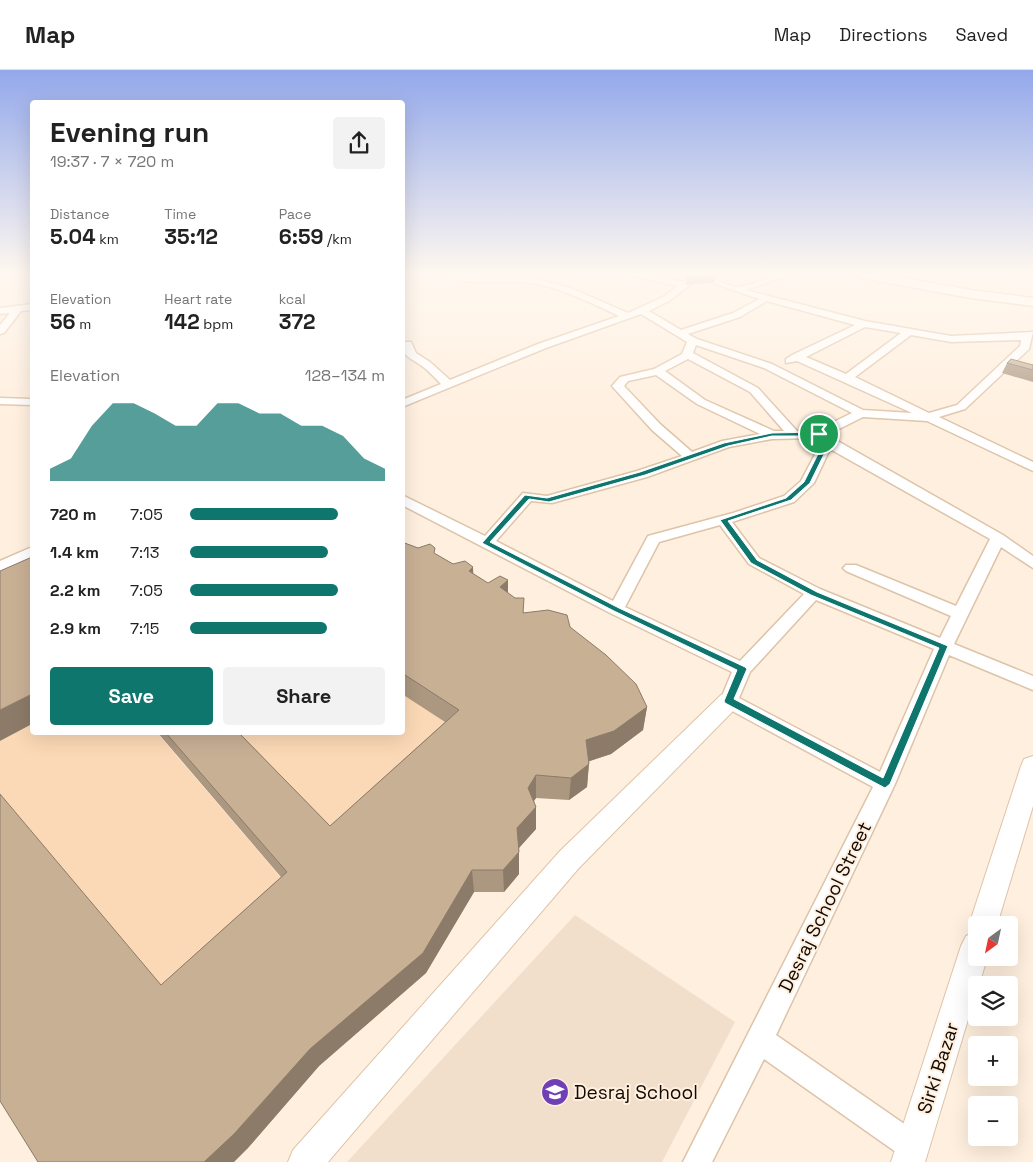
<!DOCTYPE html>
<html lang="en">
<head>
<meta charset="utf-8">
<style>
	:root { --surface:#fff; --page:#f2f2f2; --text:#222; --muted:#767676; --line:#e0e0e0; --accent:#0f766e }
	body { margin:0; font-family:"Space Grotesk",sans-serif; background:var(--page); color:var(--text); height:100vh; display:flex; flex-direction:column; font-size:19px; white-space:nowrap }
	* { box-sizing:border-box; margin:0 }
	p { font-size:16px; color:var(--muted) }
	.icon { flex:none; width:28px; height:28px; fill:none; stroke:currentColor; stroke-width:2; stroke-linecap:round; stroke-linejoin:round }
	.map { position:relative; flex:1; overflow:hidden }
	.panel { position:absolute; left:30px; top:30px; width:375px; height:635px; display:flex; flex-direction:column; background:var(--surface); border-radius:5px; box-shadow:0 5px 20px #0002 }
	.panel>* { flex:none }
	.needle { width:32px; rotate:213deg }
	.fabs { position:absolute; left:968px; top:846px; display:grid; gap:10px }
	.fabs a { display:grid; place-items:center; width:50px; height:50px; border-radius:5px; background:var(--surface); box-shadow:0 5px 20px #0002; font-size:25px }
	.pin { position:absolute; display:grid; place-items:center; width:42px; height:42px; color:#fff; margin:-21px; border:2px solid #fff; border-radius:50%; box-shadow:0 1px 5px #0007 }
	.round { display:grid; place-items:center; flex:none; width:52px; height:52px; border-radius:5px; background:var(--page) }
	.head { display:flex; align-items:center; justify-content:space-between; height:85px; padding:0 20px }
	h1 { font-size:28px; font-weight:700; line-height:38px }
	.stats { display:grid; grid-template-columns:repeat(3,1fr); gap:8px; height:85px; padding:5px 20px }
	.stats div { display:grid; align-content:center }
	.stats b { font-size:21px; font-weight:700 }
	.stats small { font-size:14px; font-weight:400 }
	.stats p { font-size:14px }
	.chart { height:140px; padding:10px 20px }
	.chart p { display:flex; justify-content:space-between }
	.chart svg { width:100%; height:90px; margin-top:5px; fill:var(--accent); opacity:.7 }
	.button { display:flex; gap:10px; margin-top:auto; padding:10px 20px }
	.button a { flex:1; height:58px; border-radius:5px; background:var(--accent); color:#fff; font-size:20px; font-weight:700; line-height:58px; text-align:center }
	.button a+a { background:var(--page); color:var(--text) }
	ul { padding:0 20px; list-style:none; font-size:16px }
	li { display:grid; grid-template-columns:80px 60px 1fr; align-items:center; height:38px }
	li i { height:12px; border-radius:6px; background:var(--accent) }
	header { display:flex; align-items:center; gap:30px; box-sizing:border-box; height:70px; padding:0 25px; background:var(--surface); border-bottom:1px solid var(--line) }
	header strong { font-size:24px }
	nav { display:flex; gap:28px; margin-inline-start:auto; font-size:18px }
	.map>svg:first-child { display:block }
	.built { fill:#f2dfcb }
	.green { fill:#fbd9b6 }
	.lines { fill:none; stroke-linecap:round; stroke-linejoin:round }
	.minor-casing { stroke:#ddc4a9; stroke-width:3 }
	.tertiary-casing { stroke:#ddc4a9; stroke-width:2 }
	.secondary-casing { stroke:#ddc4a9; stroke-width:3 }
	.minor { fill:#fff; fill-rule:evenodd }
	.tertiary { fill:#fff; fill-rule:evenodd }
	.secondary { fill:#fff; fill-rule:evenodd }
	.wall { fill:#ac9780 }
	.shaded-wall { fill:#8c7b68 }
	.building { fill:#c8b095; stroke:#8c7b68 }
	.route { fill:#0f766e; stroke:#fff; fill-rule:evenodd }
	.labels { text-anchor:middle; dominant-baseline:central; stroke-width:4; stroke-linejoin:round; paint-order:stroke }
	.near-street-label { font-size:19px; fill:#130a03; stroke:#ffefde }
	.near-poi-label { font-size:19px; fill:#130a03; stroke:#ffefde; text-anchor:start }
</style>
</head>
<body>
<header>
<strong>Map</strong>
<nav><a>Map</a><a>Directions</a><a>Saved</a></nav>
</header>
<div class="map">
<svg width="1033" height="1092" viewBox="0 0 1033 1092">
	<rect width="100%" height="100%" fill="#ffefde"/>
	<!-- built -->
	<path class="built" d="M575,845L735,952L662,1092H347Z"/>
	<!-- green -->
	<path class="green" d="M403,624L461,663L336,778L225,663L402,662Z
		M32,654V662L157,663L295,824L176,934L0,726V671Z"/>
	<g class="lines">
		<!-- minor casing -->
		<g class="minor-casing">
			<path id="minor" d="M446,204L534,208L573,219L628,243L663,227L678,216L625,204H644L683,212L692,204C711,204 723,216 737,217C749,217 773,204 791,204L746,220L865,251L951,266L1033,262L1029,279L965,339L939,347L1033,392V401L927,351L863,347L827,365L1003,465L1033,486V498L1001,477L954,574L1033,606V620L949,585L895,714L776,965L923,1067L927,1077L923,1087L913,1091L903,1087L764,989L712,1092H683L873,717L723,636L720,631L732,602L610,543L402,435V425L485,466L523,423L547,426L637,401L682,386L652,360L612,316L620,307L654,299L682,284L687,272L641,244L546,278L402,337V330L441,314C435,308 429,301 422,296C413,289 400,286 403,272H411L416,283L430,292L450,310L538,274L619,246C592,233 563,219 533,213C510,210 463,217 446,204ZM699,208L759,229L733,243L681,260L649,241L669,231ZM767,231L855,255L792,285L786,289V293L797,291L912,343L863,340L772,294L697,269L688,264L740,247ZM865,257L901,263L846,304L806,287ZM911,265L951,272L1021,270L1020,276L957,335L929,343L855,307ZM696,275L764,298L852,343L817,360L797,361L758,318L693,283ZM688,289L750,322L784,361H774L705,330L665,301ZM656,305L697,334L760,364L722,371L692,382L660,354L624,316L628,311ZM816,368L821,373L801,411L784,426L733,443L648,466L613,531L496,471L531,431L552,433L647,407L729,377L772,369ZM830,379L990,469L956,536L856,495H846L843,498L846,501L951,546L940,568L820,519L759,488L732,452L794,432L814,413ZM720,455L749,494L804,524L740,591L625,537L659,472ZM816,530L934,579L880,702L739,628L750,602Z
				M32,234V240L21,241L4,263L0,264V255L10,243L0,244V238Z
				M0,328L32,329V335L0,334Z
				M32,477V488L0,502V491Z"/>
		</g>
		<!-- tertiary casing -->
		<g class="tertiary-casing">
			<path id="tertiary" d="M729,622L737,625L740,631L737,637L578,799L328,1092H288L293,1080L560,781L721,625Z
				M1033,686V736L997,855H976V888H987L979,915H976V923L925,1092H891L961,876L966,866L972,863L969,855L1021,696L1024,689Z"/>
		</g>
		<!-- secondary casing -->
		<g class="secondary-casing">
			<path id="secondary" d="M855,204H882L971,220L1033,228V236L971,228L861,208Z"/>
		</g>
		<!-- minor -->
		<use href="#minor" class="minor"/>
		<!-- tertiary -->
		<use href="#tertiary" class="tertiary"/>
		<!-- secondary -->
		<use href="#secondary" class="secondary"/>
	</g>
	<!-- wall -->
	<path class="wall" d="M690,204H716L715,212L686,215L687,206Z
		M1007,293L1033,295V312L1002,303Z
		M402,472L418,478L435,484L488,513L508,510V523L524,543L570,557L647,637L643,660L611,684L589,691L587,717L569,730L536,728L534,731L536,737V759L519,778V804L504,822H474L426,903L319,996L247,1079L161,915L281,807L157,662H238L330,756L445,652L402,624Z"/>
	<!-- shaded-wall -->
	<path class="shaded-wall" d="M473,497L474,520L469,501Z
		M508,510V533L500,517Z
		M32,624V654L0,671V640Z
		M647,637L643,660L611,684L584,693L586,670Z
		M589,694L587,717L569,730L571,708Z
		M536,705V728L527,741L528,718Z
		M536,737V759L517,780V758Z
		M519,782V804L504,822L503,800Z
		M472,800L474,822L426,903L319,996L247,1079L234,1092H204L310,979Z"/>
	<!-- building -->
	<path class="building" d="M690,204H710L687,206Z
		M1011,289L1033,295V300L1007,293Z
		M402,472L418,478L430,474L435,478L434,483L453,494L465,491L473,497L469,501L488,513L500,506L508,510L500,517L515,528H524L523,543L548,540L567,545L570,557L606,585L636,614L647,637L614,661L586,670L589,694L571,708L536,705L528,718L536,737L517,758L519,782L503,800H472L423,883L310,979L234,1064L204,1092H38L0,1031V724L161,915L287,802L165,662H238L330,756L459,640L402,603Z
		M32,487V624L0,640V501Z"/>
	<!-- sky -->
	<linearGradient id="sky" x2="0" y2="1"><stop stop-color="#93a8eb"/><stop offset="0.57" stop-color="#fff8f0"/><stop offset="1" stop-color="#fff8f0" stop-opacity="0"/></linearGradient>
	<rect width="1033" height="357" fill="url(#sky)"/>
	<!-- route -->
	<path class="route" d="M772,363L819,362L830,372L810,413L791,430L728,451L757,490L817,522L948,576L890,714L885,718L725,633L724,631L737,600L614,541L482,473L525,425L547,428L640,402L724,373ZM772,366H818L824,372L804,412L786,428L720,450L751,493L811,525L939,578L883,708L734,629L747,599L745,597L619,538L490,472L529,429L549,432L645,405L728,376Z"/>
	<!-- icons -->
	<defs>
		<g id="school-disc" transform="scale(1.4375)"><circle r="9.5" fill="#703fb6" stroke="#ffefde"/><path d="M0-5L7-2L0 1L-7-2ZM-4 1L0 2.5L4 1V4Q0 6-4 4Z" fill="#fff"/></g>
	</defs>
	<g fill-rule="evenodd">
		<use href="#school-disc" x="555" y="1022"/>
	</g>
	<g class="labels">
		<!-- near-street labels -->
		<g class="near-street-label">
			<text transform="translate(825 837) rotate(-64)">Desraj School Street</text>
			<text transform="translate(938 998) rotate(-72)">Sirki Bazar</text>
		</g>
		<!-- near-poi labels -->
		<g class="near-poi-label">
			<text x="574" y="1022">Desraj School</text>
		</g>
	</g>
</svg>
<div class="fabs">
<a><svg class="needle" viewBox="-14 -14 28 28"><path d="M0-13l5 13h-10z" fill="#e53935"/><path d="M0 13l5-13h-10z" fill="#767676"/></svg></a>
<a><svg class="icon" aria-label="layers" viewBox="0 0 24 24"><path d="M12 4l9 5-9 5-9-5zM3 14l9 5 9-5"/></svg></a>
<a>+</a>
<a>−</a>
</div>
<div class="pin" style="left:819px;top:364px;background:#1e9e55"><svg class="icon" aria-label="arrive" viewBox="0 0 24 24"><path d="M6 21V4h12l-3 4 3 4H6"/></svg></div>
<section class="panel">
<div class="head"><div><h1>Evening run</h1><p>19:37 · 7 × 720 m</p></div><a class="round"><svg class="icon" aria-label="share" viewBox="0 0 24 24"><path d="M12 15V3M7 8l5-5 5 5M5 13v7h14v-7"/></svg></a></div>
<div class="stats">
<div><p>Distance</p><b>5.04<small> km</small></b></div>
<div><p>Time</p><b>35:12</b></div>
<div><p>Pace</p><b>6:59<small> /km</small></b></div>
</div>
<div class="stats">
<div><p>Elevation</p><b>56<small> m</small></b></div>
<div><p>Heart rate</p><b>142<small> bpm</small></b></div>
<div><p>kcal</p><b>372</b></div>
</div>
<div class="chart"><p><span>Elevation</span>128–134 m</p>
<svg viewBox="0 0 160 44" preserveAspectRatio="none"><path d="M0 44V38L10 33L20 17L30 6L40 6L50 11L60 17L70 17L80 6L90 6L100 11L110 11L120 17L130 17L140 22L150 33L160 38V44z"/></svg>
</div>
<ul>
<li><b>720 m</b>7:05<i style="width:76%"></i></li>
<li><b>1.4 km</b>7:13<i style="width:71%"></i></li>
<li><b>2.2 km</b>7:05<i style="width:76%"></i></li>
<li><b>2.9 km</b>7:15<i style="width:70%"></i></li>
</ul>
<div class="button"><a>Save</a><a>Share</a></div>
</section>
</div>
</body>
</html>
